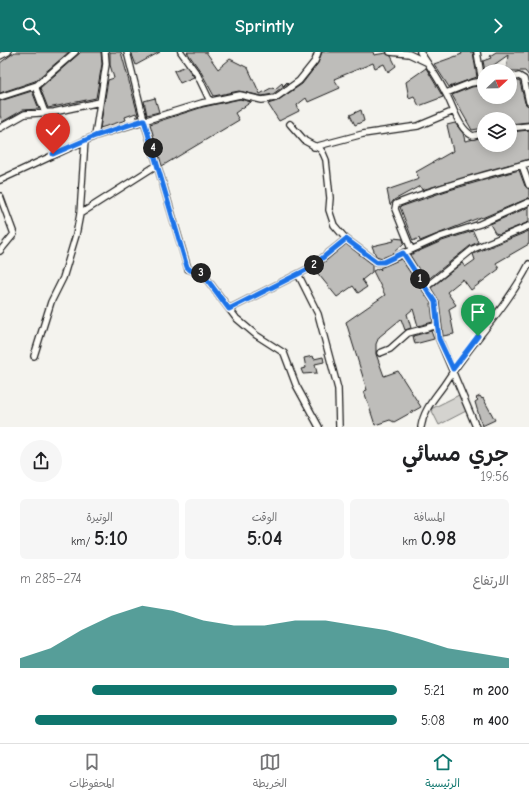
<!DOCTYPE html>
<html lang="ar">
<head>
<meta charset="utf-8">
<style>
	:root { --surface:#fff; --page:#f6f6f6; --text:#202124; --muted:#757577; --line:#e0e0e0; --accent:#0f766e }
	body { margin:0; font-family:"Comic Neue","Playpen Sans Arabic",sans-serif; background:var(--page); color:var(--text); direction:rtl; height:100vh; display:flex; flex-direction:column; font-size:15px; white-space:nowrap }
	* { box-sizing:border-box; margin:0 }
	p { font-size:13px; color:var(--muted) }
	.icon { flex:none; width:22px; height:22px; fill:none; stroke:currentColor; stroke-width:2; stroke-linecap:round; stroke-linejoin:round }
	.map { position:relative; height:375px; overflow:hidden; direction:ltr }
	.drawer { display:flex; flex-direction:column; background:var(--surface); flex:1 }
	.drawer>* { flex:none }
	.needle { width:26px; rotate:68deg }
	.buttons { position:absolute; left:477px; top:12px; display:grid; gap:8px }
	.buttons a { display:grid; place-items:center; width:40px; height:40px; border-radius:50%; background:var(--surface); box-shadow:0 2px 10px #0003; font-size:20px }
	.pin { position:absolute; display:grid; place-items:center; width:34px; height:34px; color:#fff; margin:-41px -17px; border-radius:50% 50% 50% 0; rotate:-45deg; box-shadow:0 0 4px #0007 }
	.pin .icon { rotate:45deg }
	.km { position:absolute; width:20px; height:20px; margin:-10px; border-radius:50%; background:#222; color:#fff; font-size:11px; line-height:20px; text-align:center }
	.round { display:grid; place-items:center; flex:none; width:42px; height:42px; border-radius:21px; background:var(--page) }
	.headline { display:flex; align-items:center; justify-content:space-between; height:68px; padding:0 20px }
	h1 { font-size:22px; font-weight:600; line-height:30px }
	.stats { display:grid; grid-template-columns:repeat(3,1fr); gap:6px; height:68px; padding:4px 20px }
	.stats div { display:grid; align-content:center; border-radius:6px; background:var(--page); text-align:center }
	.stats b { font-size:20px; font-weight:600 }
	.stats small { font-size:11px; font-weight:400 }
	.stats p { font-size:11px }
	.chart { height:112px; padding:8px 20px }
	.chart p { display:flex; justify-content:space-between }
	.chart svg { width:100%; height:72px; margin-top:4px; fill:var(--accent); opacity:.7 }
	ul { padding:0 20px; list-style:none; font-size:13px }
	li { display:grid; grid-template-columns:64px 48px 1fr; align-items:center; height:30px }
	li i { height:10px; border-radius:5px; background:var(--accent) }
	header { display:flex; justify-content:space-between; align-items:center; height:52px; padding:0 20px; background:var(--accent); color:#fff; font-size:18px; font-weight:600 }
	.dock { display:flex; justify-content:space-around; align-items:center; height:56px; border-top:1px solid var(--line); background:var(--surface); font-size:11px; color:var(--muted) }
	.dock a { display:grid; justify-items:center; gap:2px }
	.dock .on { color:var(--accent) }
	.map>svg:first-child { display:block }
	.green { fill:#d4d3cf; stroke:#787876 }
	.building { fill:#bebdba; stroke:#1c1c1c }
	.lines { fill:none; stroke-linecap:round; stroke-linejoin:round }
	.minor-casing { stroke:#1c1c1c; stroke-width:8 }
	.minor { stroke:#fdfcf7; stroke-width:5.5 }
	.route-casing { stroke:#fff; stroke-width:8 }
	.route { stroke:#1a73e8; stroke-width:5 }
</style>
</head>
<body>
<header><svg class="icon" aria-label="forward" viewBox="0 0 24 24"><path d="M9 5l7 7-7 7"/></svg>Sprintly<svg class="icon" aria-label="search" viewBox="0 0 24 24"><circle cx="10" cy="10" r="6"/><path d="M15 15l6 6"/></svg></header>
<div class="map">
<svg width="529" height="375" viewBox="0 0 529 375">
	<rect width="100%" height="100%" fill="#f4f3ee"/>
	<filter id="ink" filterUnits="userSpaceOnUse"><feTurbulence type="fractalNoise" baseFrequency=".025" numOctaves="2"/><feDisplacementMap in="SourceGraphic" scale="8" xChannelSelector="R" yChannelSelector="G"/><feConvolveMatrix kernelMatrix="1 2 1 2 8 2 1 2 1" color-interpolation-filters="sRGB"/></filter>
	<g filter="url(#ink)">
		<!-- green -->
		<path class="green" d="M461,342L468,358L439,373L431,357Z"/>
		<!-- building -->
		<path class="building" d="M15,0H69L35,29L0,41V11Z
			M81,0H101L102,12L96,46L48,56L40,36Z
			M110,0H121L139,66H137L136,61L125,65L126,68L100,76L108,28L114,26L110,13Z
			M131,0H160L136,13Z
			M187,0H206L218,17L230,7L248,16L260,42L273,35L275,37L282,31L283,34L287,30L288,31L273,42L262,44L239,39L214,44L201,20Z
			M322,0H373L374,3L386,1L391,4L396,14L388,20L384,12L375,16L373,11L334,27L340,36L308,50L306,46L297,53L299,59L279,69L268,52L277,49L302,32L318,11Z
			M461,0H473L477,25L449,35L434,12L462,2Z
			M496,0H529V24L525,19H506L508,3L491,15L492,19H485L483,9L491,6L490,4Z
			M186,14L194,25L180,31L174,19Z
			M426,16L443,45L419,54L414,44L409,46L406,30Z
			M518,29L520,30L525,51L529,54V70L510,72V67H484V76L472,78L452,43L472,35L484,33V45H510V30Z
			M32,39L39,57L23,58L2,70L0,63V49Z
			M155,46L159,60L147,63L144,49Z
			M240,47L251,50L235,61L239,68L162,114L150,72L203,55Z
			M361,58L364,69L355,73L350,63Z
			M455,71L463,81L465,89L484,85V93H510V80L529,78V107L422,138L420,134L394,148L390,153L387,138L419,127L416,120L453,99L447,73Z
			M519,118L525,134L529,137V146L482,166L481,165L420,189L419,186L413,189L400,155L446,139Z
			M529,155V170L499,182L495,181L490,172Z
			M473,179L478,190L470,194L426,229L410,203L442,189Z
			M529,179V192L496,211L499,217L471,238L463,227L447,240L456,253L449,257L454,282L443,284L439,249L431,236L462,211L465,215L475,208L473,202L475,201Z
			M393,186L403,187L404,191L392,202L382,206L376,204L372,194L394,189Z
			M346,192L372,212V220L362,228L367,235L358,241L353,234L337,245L315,218Z
			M401,207L431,251L433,270L418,274L413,257L407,262L411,276L405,278L401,267L379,285L376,292V302L384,324L398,319L421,355L394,370L390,368L375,373L364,339L367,338L346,270L385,243L373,219L379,216L381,218L380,216Z
			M431,279L434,287L415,292L413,284Z
			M313,304L314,307L323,305L324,310L315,312L317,321L303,322L301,317L306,316L304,306Z
			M480,344L482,347L483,346L495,368L482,374L475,350L478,348L476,346Z"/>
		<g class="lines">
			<!-- minor casing -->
			<g class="minor-casing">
				<path id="minor" d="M127,0L144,68L188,217L203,222L236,266L256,283L284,301L296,333L319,375
					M181,0L197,22L210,49
					M390,0L409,2L426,10
					M420,0C429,13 438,26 445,40C453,53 458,77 473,84L484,81
					M477,0L482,29
					M0,4L8,0
					M510,26L519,24L524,27L529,50
					M35,34L45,61
					M446,41L471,31L484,29
					M0,45L37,33L75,0
					M290,72L305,89L320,97L323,101L326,108L330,146L329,158L334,173L346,187L377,210H384L440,185L480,172L529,150
					M0,76L25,62L54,60L100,50
					M510,76L529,74
					M95,84L106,12L105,0
					M314,95L363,82L418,74L454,59
					M522,113L529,133
					M0,128L95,84L202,51L240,43L262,48L275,46L299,29L315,9L318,0
					M0,144L14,182L0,199
					M80,162L157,113
					M411,197L395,157L396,152C439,135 484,123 529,111
					M403,201L435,250L439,287L476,375
					M298,222L318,262L338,337L339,375
					M426,235L473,197L529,174
					M229,257L310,216L346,187
					M380,301L390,297L408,281L438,273
					M34,304L51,250L63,226L76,183L80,162L85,88
					M421,375C424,356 436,345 446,330C472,290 507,255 529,212"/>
			</g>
			<!-- minor -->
			<use href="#minor" class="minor"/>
		</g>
	</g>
	<g class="lines" filter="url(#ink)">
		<!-- route casing -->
		<g class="route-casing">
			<path id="route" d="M53,102L95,84L144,68L187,215L190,218L203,222L229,257L310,216L346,187L377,210H384L403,201L435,250L439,287L453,317L478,284"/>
		</g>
		<!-- route -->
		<use href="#route" class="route"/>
	</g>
</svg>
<div class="buttons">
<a><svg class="needle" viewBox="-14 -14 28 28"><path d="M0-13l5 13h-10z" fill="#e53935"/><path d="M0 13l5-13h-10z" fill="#757577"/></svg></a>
<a><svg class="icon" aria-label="layers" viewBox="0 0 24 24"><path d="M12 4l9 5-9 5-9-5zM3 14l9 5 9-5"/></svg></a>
</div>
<div class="pin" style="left:478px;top:284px;background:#1e9e55"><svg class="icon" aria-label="arrive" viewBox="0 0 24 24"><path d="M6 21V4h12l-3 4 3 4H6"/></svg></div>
<div class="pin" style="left:53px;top:102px;background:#d93025"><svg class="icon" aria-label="check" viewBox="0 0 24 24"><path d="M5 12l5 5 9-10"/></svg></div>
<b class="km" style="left:420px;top:227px">1</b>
<b class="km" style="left:314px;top:213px">2</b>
<b class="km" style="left:201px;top:221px">3</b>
<b class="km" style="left:153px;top:96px">4</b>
</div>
<section class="drawer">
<div class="headline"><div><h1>جري مسائي</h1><p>19:56</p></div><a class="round"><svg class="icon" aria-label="share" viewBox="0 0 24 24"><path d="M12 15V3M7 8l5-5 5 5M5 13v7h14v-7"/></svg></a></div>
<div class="stats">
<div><p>المسافة</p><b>0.98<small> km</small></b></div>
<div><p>الوقت</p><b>5:04</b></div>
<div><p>الوتيرة</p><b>5:10<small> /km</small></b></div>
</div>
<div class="chart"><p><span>الارتفاع</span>274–285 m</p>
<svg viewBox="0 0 160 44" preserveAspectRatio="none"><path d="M0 44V38L10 32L20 21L30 12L40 6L50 9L60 15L70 18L80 18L90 15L100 15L110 18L120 21L130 26L140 32L150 35L160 38V44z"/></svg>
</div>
<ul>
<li><b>200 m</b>5:21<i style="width:81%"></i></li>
<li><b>400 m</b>5:08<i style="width:96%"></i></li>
</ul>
</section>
<nav class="dock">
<a class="on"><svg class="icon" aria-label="home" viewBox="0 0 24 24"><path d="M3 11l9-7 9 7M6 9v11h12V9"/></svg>الرئيسية</a>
<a><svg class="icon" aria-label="map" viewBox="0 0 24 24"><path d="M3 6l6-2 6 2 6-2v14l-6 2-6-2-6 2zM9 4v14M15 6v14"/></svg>الخريطة</a>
<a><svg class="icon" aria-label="saved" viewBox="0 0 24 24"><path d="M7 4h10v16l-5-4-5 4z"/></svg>المحفوظات</a>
</nav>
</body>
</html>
